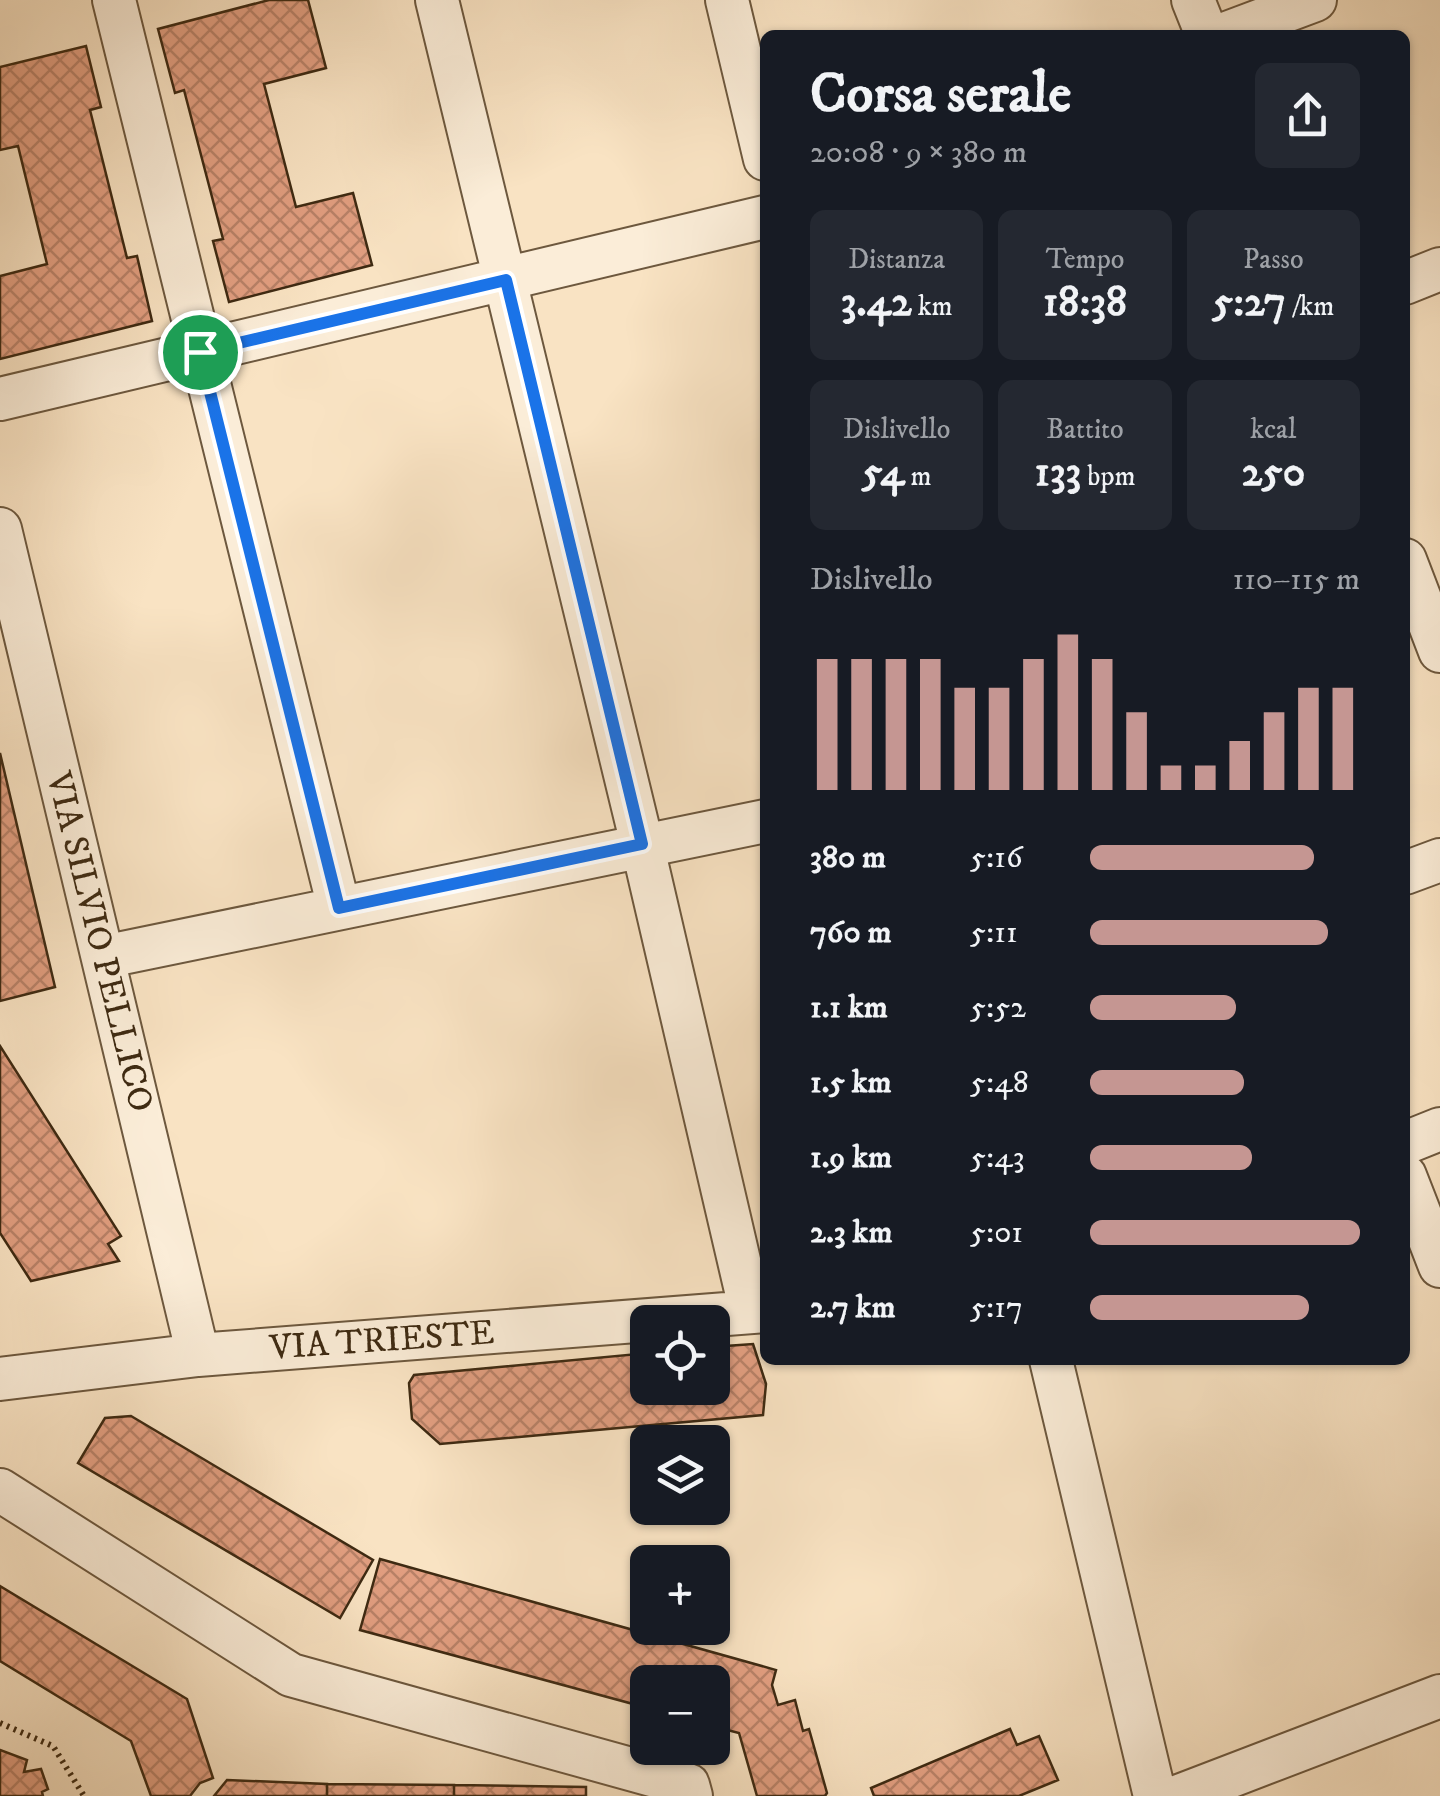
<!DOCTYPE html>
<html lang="it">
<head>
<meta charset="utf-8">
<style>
	:root { --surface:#171b24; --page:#242831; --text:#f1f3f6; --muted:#9ea1a6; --accent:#c59692 }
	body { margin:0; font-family:"IM FELL DW Pica",serif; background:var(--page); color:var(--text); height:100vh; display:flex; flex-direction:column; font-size:38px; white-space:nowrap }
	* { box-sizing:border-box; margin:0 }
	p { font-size:32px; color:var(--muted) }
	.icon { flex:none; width:55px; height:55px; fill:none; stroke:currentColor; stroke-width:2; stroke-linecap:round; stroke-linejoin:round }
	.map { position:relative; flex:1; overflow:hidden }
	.sheet { position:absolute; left:760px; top:30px; width:650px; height:1335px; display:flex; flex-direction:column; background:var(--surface); border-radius:15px; box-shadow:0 2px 8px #0004 }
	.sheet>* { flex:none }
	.tools { position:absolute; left:630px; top:1305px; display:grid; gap:20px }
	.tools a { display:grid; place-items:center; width:100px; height:100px; border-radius:15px; background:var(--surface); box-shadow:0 2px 8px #0004; font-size:50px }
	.pin { position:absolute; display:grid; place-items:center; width:85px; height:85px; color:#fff; margin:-42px; border:5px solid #fff; border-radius:50%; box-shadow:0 2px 10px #0007 }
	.round { display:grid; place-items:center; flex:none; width:105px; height:105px; border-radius:15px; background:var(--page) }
	.overview { display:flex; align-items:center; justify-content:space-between; height:170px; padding:0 50px }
	h1 { font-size:55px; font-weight:700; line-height:75px }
	.metrics { display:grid; grid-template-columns:repeat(3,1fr); gap:15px; height:170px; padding:10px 50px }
	.metrics div { display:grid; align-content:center; border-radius:15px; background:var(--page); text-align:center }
	.metrics b { font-size:42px; font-weight:700 }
	.metrics small { font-size:28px; font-weight:400 }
	.metrics p { font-size:28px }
	.chart { height:280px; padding:20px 50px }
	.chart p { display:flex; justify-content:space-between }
	.chart svg { width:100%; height:180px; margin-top:10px; stroke:var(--accent); stroke-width:6 }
	ul { padding:0 50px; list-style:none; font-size:32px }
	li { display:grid; grid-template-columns:160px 120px 1fr; align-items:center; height:75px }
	li i { height:25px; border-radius:12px; background:var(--accent) }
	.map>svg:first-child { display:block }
	.building { fill:url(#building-cross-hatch); stroke:#3e2a12; stroke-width:2.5 }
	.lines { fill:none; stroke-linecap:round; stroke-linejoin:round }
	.minor-casing { stroke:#6d583e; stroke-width:46 }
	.path { stroke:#3e2a12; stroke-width:6; stroke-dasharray:2.5 5; stroke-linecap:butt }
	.minor { stroke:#fbedd8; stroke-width:42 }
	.route-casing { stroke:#fff; stroke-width:20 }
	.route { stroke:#1a73e8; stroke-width:12 }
	.labels { text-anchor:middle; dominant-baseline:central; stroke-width:9; stroke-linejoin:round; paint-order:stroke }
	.street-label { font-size:35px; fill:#3e2a12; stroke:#fbedd8 }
</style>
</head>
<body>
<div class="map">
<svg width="1440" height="1796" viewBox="0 0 1440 1796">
	<defs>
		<pattern id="building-cross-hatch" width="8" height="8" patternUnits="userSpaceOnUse" patternTransform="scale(2.5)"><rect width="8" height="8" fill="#e19e80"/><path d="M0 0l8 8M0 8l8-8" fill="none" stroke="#b88167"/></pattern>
	</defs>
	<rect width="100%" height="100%" fill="#f9e3c3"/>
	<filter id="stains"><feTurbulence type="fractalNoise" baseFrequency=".002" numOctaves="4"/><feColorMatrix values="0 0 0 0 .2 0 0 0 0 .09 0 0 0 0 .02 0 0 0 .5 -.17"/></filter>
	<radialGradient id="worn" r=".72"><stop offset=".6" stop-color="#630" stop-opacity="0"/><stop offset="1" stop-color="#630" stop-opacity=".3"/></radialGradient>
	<!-- building -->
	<path class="building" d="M269,0H308L326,68L264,84L296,207L353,193L372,265L229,302L213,241L223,239L184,90L175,93L158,29Z
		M86,46L101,107L90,110L127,258L137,256L152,321L0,359V276L47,264L18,146L0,150V67Z
		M0,753L55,987L0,1001Z
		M0,1046L121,1236L108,1244L119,1261L31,1281L0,1233Z
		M753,1344L766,1384L763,1415L440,1444L412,1419L409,1383L414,1375L648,1353V1388H712V1347Z
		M131,1416L373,1560L340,1618L78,1463L105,1418Z
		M380,1559L776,1670L772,1685L778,1705L795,1700L803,1731L809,1729L827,1793L825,1796H757L739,1733L712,1726V1682H648V1708L360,1630Z
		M0,1586L187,1699L213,1778L200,1783L190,1796H151L131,1741L0,1661Z
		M1010,1729L1017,1745L1039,1736L1058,1780L1019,1796H874L871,1788Z
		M0,1750L27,1760L24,1772L41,1769L48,1789L42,1792L43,1796H0Z
		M227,1780L327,1784V1796H214Z
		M327,1784L454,1785V1796H327Z
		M454,1785L586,1787V1796H454Z"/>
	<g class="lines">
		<!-- minor casing -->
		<g class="minor-casing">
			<path id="minor" d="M114,0L339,908
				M437,0L642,844L751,1312
				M727,0L765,159
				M1193,0L1207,35
				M1222,35L1315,0
				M1405,283L1440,269
				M0,399L765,217
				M0,529L198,1355
				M1405,560L1440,651
				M1405,873L1440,860
				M103,957L765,821
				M1405,1143L1440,1129
				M1405,1176L1440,1266
				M1051,1360L1155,1796
				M0,1379L198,1355L765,1311
				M0,1490L291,1675L688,1785L691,1796
				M1179,1796L1440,1696"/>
		</g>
		<!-- path -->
		<path class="path" d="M0,1723L53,1746L84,1796"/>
		<!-- minor -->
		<use href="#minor" class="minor"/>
	</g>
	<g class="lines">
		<!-- route casing -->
		<g class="route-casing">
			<path id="route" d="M506,280L642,844L339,908L200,352Z"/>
		</g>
		<!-- route -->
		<use href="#route" class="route"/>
	</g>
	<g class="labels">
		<!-- street labels -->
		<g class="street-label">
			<text transform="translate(99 942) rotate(76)">VIA SILVIO PELLICO</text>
			<text transform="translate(382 1341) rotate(-4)">VIA TRIESTE</text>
		</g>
	</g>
	<rect width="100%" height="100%" filter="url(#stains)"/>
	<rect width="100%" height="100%" fill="url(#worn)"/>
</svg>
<div class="tools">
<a><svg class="icon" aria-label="locate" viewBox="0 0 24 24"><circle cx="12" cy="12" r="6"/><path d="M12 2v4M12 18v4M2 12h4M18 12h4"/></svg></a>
<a><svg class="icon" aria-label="layers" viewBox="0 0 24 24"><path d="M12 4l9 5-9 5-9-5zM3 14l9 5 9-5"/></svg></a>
<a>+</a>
<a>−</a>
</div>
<div class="pin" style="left:200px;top:352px;background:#1e9e55"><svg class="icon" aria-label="arrive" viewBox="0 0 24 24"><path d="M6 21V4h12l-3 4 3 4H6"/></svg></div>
<section class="sheet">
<div class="overview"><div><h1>Corsa serale</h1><p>20:08 · 9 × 380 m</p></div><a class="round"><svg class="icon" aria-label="share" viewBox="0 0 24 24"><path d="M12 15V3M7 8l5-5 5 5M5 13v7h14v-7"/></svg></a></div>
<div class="metrics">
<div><p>Distanza</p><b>3.42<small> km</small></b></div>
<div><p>Tempo</p><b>18:38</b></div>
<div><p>Passo</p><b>5:27<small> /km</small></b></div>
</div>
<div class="metrics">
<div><p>Dislivello</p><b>54<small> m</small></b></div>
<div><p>Battito</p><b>133<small> bpm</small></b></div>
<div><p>kcal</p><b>250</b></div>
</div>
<div class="chart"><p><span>Dislivello</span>110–115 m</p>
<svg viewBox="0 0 160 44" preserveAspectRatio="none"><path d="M5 44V12M15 44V12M25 44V12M35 44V12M45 44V19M55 44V19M65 44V12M75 44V6M85 44V12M95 44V25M105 44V38M115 44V38M125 44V32M135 44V25M145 44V19M155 44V19"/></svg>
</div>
<ul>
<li><b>380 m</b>5:16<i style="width:83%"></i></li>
<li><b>760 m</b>5:11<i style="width:88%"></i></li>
<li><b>1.1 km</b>5:52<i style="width:54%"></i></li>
<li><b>1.5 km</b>5:48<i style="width:57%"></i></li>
<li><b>1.9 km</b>5:43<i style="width:60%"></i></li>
<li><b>2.3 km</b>5:01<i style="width:100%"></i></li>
<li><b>2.7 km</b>5:17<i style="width:81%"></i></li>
</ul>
</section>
</div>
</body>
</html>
